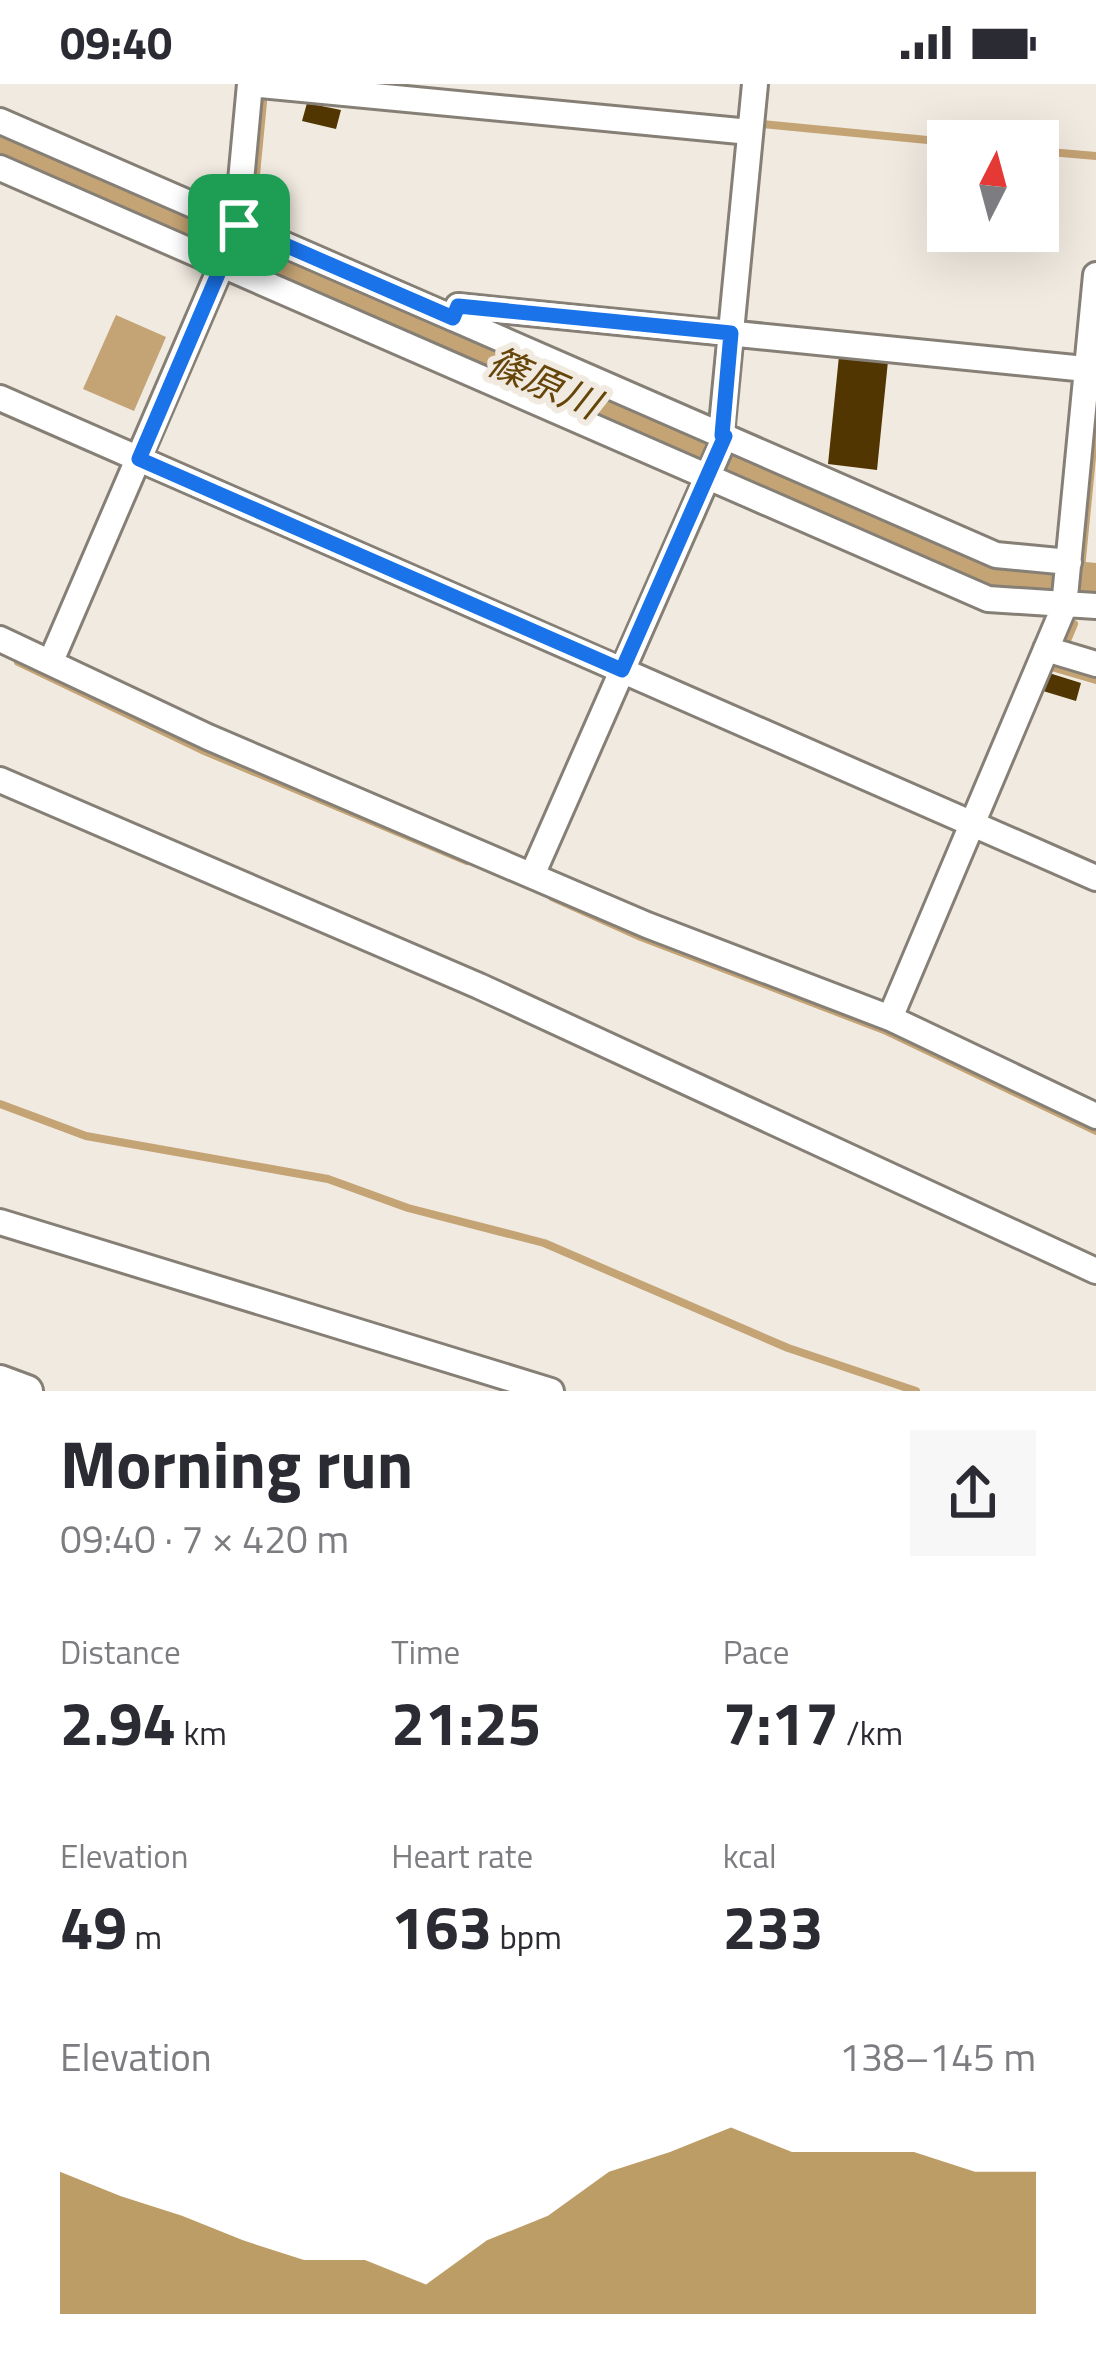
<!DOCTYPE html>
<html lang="en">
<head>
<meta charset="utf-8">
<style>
	:root { --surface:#fff; --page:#f7f7f7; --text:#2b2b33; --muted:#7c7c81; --accent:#a27426 }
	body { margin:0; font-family:"Titillium Web","Noto Sans JP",sans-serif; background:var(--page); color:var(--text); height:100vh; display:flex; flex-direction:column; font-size:45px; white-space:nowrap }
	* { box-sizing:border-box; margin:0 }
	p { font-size:39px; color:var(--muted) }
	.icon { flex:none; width:66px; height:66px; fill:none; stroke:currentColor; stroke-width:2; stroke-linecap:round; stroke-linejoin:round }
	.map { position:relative; height:1307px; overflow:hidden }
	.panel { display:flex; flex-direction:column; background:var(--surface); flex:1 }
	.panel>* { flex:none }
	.needle { width:78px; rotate:6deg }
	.fabs { position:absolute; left:927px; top:36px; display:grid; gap:24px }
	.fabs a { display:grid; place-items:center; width:132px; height:132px; border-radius:0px; background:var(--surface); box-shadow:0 12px 48px #0002; font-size:60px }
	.pin { position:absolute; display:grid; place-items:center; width:102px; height:102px; color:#fff; margin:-51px; border-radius:24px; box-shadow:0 6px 18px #0006 }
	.round { display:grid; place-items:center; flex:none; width:126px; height:126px; border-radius:0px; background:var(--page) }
	.headline { display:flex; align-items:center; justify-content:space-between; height:204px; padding:0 60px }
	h1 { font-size:66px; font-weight:700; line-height:90px }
	.metrics { display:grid; grid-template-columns:repeat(3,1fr); gap:18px; height:204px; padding:12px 60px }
	.metrics div { display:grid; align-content:center }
	.metrics b { font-size:60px; font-weight:700 }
	.metrics small { font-size:33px; font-weight:400 }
	.metrics p { font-size:33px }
	.chart { height:336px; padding:24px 60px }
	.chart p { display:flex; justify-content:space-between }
	.chart svg { width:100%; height:216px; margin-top:12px; fill:var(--accent); opacity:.7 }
	.status { display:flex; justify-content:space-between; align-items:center; height:84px; padding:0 60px; background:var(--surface); direction:ltr }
	.status svg { height:33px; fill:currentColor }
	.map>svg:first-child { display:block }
	.water { fill:#c4a374 }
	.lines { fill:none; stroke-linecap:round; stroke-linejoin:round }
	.stream { stroke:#c4a374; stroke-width:8 }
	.river { stroke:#c4a374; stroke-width:48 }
	.building { fill:#523601 }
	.minor-casing { stroke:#857f76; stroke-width:30 }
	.tertiary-casing { stroke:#857f76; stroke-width:36 }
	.minor { stroke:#fff; stroke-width:24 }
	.tertiary { stroke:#fff; stroke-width:30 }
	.route-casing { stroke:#fff; stroke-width:24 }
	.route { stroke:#1a73e8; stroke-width:15 }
	.labels { text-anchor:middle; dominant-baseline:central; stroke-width:12; stroke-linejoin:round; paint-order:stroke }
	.water-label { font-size:39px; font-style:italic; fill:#664509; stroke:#f1eae0 }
</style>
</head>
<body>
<div class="status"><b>09:40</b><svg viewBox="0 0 49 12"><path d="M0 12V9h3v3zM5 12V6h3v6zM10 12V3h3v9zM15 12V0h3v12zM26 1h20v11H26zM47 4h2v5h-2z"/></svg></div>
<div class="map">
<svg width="1096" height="1307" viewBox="0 0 1096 1307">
	<rect width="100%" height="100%" fill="#f1eae0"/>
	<!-- water -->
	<path class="water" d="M116,231L166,253L134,327L83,305Z"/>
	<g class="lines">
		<!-- stream -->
		<path class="stream" d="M761,40L948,58
			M1038,67L1096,72
			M252,132L263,18
			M249,169L250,155
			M1078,515L1096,333
			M1066,559L1074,540
			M18,578L202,666L467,777
			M1057,581L1055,584L1096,596
			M552,813L641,853L884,946L1096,1047
			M0,1020L86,1052L328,1095L408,1124L544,1159L788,1264L916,1307"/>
		<!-- river -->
		<path class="river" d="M0,61L991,493L1096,503"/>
	</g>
	<!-- building -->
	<path class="building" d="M307,19L341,26L336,45L302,37Z
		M839,272L888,277L877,386L828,380Z
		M1049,589L1081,599L1076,617L1043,607Z"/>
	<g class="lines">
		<!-- minor casing -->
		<g class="minor-casing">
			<path id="minor" d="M250,0L750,48
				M0,37L453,234L458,222L1096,286
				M0,84L988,515L1096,522
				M237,140L250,0
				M453,234L996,471L1069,478
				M0,314L1096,794
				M721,351L755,0
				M0,555L208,653L647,841L890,934L1096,1032
				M1046,565L1096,580
				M51,577L239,141
				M0,696L479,902L1096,1187
				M533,789L725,353
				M890,934L1064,523L1096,191
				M0,1138L551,1307"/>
		</g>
		<!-- tertiary casing -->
		<g class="tertiary-casing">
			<path id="tertiary" d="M0,1297L27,1307"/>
		</g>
		<!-- minor -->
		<use href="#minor" class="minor"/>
		<!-- tertiary -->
		<use href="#tertiary" class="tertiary"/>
	</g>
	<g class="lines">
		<!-- route casing -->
		<g class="route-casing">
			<path id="route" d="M239,141L453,234L458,222L731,249L722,351L725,352L622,586L139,375Z"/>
		</g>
		<!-- route -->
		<use href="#route" class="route"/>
	</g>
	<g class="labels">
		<!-- water labels -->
		<g class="water-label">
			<text transform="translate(544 298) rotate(24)">篠原川</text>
		</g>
	</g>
</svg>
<div class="fabs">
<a><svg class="needle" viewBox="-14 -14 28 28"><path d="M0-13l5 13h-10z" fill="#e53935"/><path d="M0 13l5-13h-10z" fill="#7c7c81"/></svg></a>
</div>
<div class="pin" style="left:239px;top:141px;background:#1e9e55"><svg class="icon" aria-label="arrive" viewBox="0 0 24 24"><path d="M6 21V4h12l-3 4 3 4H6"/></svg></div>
</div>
<section class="panel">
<div class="headline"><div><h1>Morning run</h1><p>09:40 · 7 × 420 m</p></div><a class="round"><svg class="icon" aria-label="share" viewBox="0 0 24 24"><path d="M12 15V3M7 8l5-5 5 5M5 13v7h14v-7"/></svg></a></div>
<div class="metrics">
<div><p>Distance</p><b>2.94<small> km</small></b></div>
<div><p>Time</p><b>21:25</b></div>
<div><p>Pace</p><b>7:17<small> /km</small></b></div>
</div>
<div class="metrics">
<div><p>Elevation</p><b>49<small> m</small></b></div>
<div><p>Heart rate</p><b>163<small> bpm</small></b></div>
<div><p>kcal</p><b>233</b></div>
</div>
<div class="chart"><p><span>Elevation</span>138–145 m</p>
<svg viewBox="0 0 160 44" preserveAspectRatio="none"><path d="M0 44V15L10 20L20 24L30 29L40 33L50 33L60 38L70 29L80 24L90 15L100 11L110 6L120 11L130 11L140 11L150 15L160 15V44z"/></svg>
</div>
</section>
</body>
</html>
